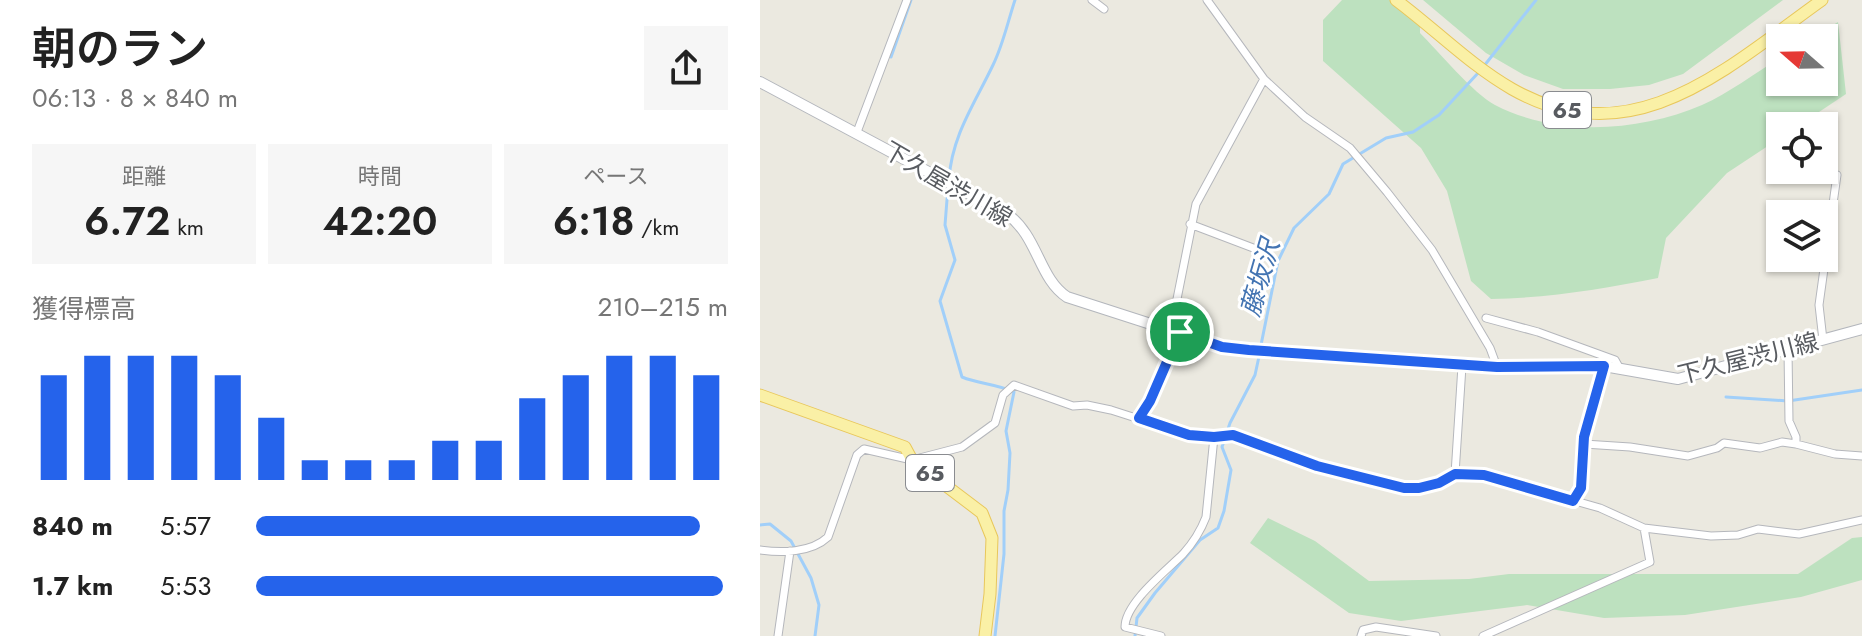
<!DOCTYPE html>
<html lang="ja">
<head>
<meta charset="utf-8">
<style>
	:root { --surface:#fff; --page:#f6f6f6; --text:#222; --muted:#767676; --accent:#2563eb }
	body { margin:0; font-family:Jost,"Noto Sans JP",sans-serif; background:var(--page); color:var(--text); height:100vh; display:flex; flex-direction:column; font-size:30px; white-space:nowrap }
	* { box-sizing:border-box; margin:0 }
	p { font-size:26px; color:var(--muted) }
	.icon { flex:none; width:44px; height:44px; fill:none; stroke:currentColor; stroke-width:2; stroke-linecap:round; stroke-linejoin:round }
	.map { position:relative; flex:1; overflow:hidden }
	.side { display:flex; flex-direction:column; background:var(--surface); width:760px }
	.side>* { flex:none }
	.needle { width:52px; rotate:290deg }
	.controls { position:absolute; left:1006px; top:24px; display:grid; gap:16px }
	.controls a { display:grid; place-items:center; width:72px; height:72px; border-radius:0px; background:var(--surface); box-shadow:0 2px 6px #0004; font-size:40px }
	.pin { position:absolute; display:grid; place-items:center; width:68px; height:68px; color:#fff; margin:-34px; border:4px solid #fff; border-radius:50%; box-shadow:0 2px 8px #0007 }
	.round { display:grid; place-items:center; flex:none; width:84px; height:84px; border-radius:0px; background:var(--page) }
	.overview { display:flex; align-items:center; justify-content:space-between; height:136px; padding:0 32px }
	h1 { font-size:44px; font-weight:600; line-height:60px }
	.figures { display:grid; grid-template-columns:repeat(3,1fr); gap:12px; height:136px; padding:8px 32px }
	.figures div { display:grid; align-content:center; border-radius:0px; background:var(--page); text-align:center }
	.figures b { font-size:40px; font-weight:600 }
	.figures small { font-size:22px; font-weight:400 }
	.figures p { font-size:22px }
	.chart { height:224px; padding:16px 32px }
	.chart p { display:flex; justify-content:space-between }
	.chart svg { width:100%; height:144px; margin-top:8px; stroke:var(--accent); stroke-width:6 }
	ul { padding:0 32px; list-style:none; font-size:26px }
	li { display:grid; grid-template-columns:128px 96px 1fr; align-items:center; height:60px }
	li i { height:20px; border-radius:10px; background:var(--accent) }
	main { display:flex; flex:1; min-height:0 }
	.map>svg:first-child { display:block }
	.green { fill:#bde1bf }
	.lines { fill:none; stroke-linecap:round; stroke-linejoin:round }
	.stream { stroke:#a1cff9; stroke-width:3 }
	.street-casing { stroke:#b5b7bc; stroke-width:9 }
	.secondary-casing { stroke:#b3b6bc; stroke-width:12 }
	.primary-casing { stroke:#e8c75b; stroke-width:13 }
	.street { stroke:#fff; stroke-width:7 }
	.secondary { stroke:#fff; stroke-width:10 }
	.primary { stroke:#faf0a6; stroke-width:11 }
	.route-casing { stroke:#fff; stroke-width:16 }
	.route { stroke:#2563eb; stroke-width:10 }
	.labels { text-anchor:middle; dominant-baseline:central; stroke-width:6; stroke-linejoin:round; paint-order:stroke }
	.shield { fill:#fff; stroke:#8a8c90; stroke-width:2 }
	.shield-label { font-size:22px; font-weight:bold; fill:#585b60 }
	.street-label { font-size:24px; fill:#585b60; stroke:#fff }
	.water-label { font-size:26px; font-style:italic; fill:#4374b2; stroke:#fff }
</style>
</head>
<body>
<main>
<section class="side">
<div class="overview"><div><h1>朝のラン</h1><p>06:13 · 8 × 840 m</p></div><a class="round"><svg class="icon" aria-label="share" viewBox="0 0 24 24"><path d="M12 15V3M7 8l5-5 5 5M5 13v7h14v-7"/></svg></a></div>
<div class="figures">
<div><p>距離</p><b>6.72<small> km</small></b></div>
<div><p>時間</p><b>42:20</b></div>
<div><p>ペース</p><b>6:18<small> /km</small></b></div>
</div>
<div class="chart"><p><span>獲得標高</span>210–215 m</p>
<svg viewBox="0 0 160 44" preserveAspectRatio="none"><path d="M5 44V12M15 44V6M25 44V6M35 44V6M45 44V12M55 44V25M65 44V38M75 44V38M85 44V38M95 44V32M105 44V32M115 44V19M125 44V12M135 44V6M145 44V6M155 44V12"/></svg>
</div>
<ul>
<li><b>840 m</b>5:57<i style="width:94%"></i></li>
<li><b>1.7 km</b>5:53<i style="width:99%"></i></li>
</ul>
</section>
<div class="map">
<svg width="1102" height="636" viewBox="0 0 1102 636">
	<rect width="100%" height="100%" fill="#ebe9e0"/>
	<!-- green -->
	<path class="green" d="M582,0H634L660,18V33C678,51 714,94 735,105C797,137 879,132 942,105C969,93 995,73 1020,58V82H1064V38H1052L1078,22L1086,94L1038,126H1020V138L967,173L906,238L898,278C843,289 788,298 731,299L711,281L687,191L661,148L563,61V20Z
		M663,0H1023L923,74L889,85L850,89H803L764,75L726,53Z
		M508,518L555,541L609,581L709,579L749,574H1038L1092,538L1102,537V580L1041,597L925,615L844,618L767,605L641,621L589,613L490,543Z"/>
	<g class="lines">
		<!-- stream -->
		<path class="stream" d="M131,57L151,0
			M724,66L776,0
			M189,179C192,135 215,103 233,65C243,45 248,21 255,0
			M188,187L185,225L195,260L180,301L202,377C219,384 237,384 254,392L246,431L250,453L248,490L244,511V554L235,636
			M501,345L518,261L534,228L569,194L583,164L626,138L653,132L679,115L719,72
			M966,397L1028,401L1102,390
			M0,525L10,524L31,541L51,578L59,605L55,636
			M375,636L377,618L395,593L440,540L458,528L464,511L471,470L462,447L470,423L495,375L500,352"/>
		<!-- street casing -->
		<g class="street-casing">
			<path id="street" d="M332,0L344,9
				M447,0L504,79L545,117L590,148L627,192L672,250L730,348L737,367
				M97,132L147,0
				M430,224L509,254
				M726,318L778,332L855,360L860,369
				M411,329L436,204L504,79
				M1063,340L1059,305L1077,175
				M1028,350L1029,421L1036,437V444L1075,454L1102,456
				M379,418L390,401L420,332
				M824,444L870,447L928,456L957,448L964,443L1000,448L1022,442L1036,444
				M695,474L702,366
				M813,501L821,488L824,437L844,366
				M0,550C21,553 51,553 68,537L97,455L104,449L152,460L202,447L235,423L243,395L254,385L313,406L327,405L351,410L429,435L454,437L473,435L557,466L644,488H659L679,483L695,474L724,475L840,508L884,528L951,536L978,535L998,529L1039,534L1102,520
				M18,636L30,551
				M401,636L365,627C365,603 406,571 423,554C433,543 441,530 446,517L454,437
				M601,636L603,630L616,627L676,636
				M723,636L890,562L884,528"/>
		</g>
		<!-- secondary casing -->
		<g class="secondary-casing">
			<path id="secondary" d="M0,82L247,214C278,236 279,279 307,297L462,347L737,367L844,366L918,379L1102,329"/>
		</g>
		<!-- primary casing -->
		<g class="primary-casing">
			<path id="primary" d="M636,0C675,29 710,65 752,89C873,158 968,67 1062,0
				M0,395L145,447L152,460L222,513L232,538L230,594L225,636"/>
		</g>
		<!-- street -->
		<use href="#street" class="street"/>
		<!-- secondary -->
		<use href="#secondary" class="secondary"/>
		<!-- primary -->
		<use href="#primary" class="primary"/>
	</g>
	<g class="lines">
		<!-- route casing -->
		<g class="route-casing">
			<path id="route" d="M420,332L462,347L489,350L737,367L844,366L824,437L821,488L813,501L724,475L695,474L679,483L659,488H644L557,466L473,435L454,437L429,435L379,418L390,401Z"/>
		</g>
		<!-- route -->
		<use href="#route" class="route"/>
	</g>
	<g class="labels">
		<!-- shield labels -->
		<g class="shield">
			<rect x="783" y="92" width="48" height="36" rx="6"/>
			<rect x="146" y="455" width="48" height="36" rx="6"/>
		</g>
		<g class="shield-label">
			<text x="807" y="110">65</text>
			<text x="170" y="473">65</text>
		</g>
		<!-- street labels -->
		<g class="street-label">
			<text transform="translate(188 184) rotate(30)">下久屋渋川線</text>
			<text transform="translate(988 358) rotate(-14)">下久屋渋川線</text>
		</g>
		<!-- water labels -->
		<g class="water-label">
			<text transform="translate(500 278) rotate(-74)">藤坂沢</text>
		</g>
	</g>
</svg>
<div class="controls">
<a><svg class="needle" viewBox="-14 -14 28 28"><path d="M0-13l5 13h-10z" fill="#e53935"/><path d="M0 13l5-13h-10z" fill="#767676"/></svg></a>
<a><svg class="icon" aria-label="locate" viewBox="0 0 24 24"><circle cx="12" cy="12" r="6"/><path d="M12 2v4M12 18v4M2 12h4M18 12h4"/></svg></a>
<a><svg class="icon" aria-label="layers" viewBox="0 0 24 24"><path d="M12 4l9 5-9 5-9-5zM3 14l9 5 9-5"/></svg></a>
</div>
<div class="pin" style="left:420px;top:332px;background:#1e9e55"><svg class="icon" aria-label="arrive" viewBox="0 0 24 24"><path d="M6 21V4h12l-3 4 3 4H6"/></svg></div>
</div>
</main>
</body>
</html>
